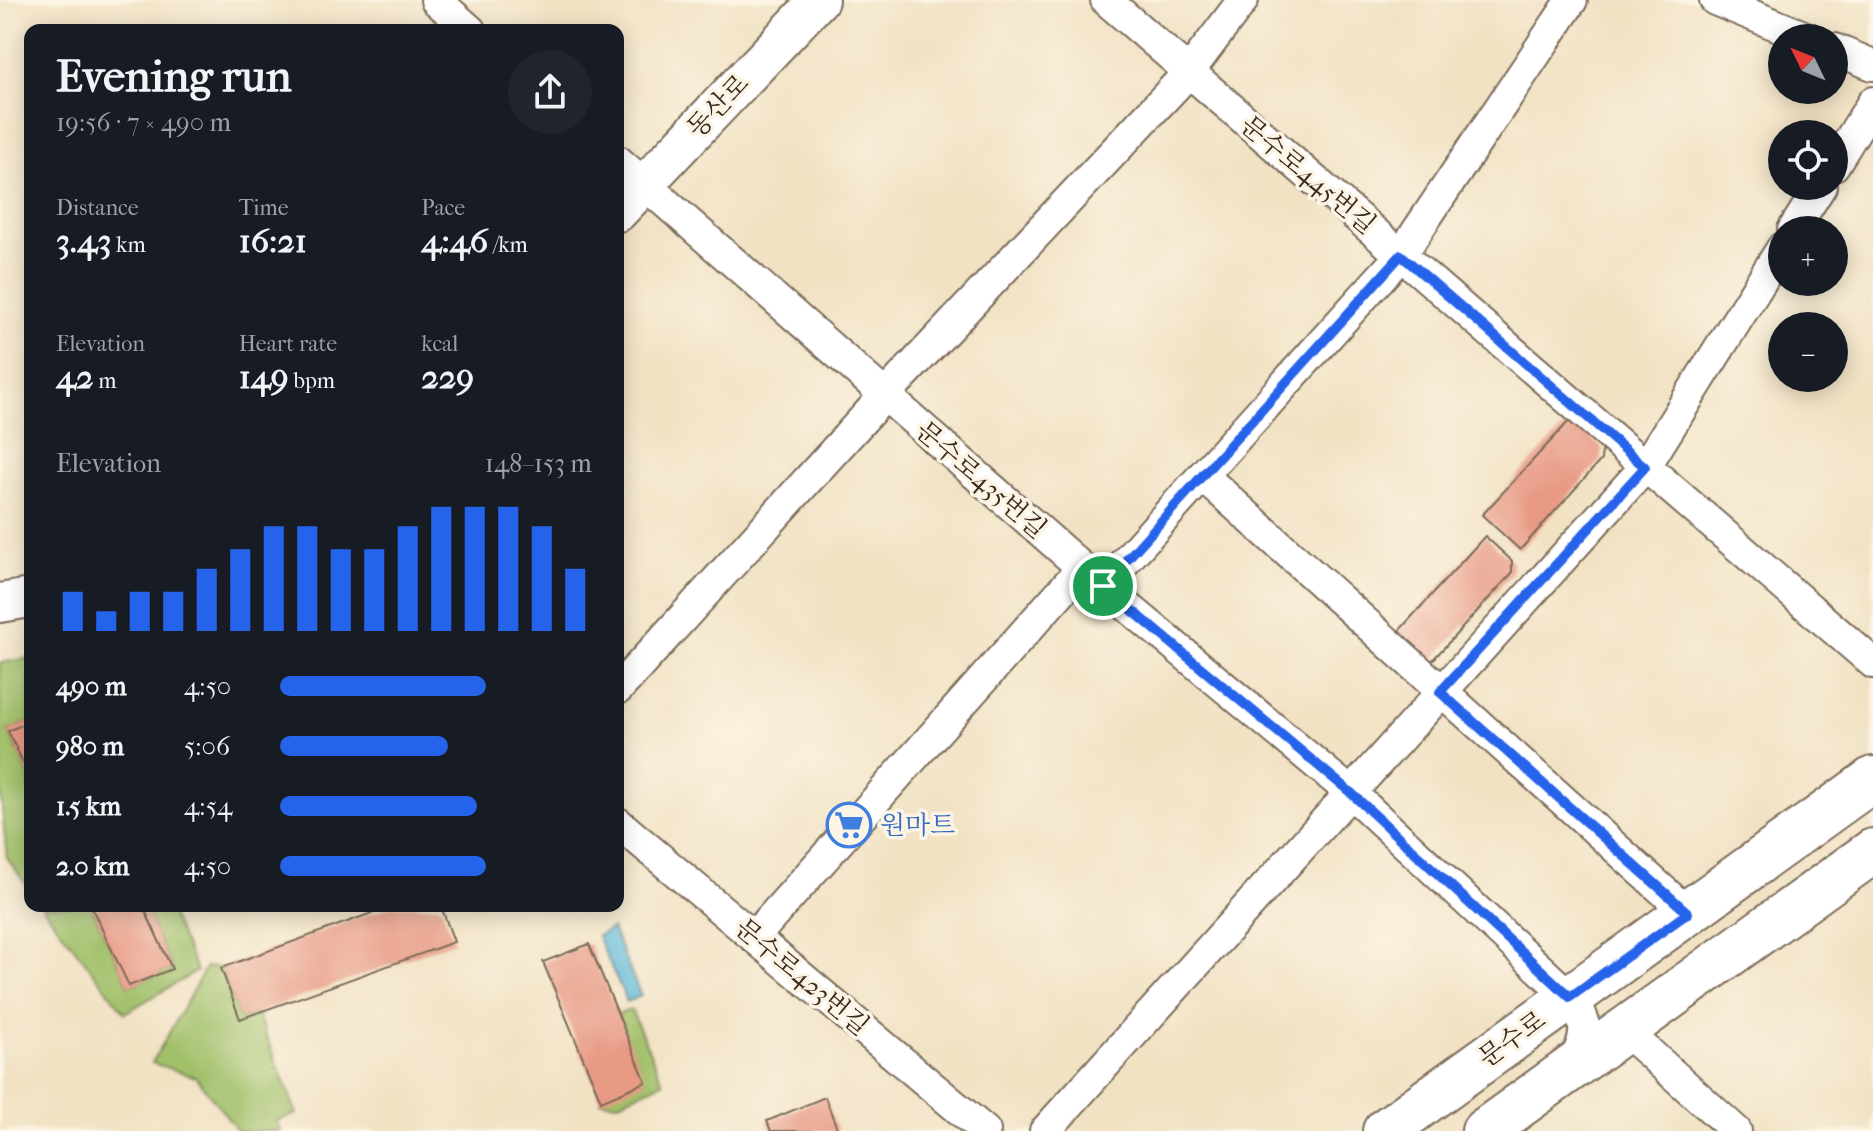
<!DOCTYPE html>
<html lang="en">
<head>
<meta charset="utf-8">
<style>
	:root { --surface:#171b24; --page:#20242c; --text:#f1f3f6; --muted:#9ea1a6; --accent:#2563eb }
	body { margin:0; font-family:"IM FELL French Canon","Noto Serif KR",serif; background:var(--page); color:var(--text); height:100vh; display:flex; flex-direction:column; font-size:30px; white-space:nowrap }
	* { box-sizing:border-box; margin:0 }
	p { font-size:26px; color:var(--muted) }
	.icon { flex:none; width:44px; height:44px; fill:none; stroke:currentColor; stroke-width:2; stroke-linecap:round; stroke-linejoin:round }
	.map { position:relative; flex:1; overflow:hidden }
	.sheet { position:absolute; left:24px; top:24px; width:600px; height:888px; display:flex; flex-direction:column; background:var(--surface); border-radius:16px; box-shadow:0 4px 20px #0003 }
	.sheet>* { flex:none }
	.needle { width:52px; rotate:313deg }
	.controls { position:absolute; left:1768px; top:24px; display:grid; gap:16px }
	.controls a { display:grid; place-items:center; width:80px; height:80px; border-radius:50%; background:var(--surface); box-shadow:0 4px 20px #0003; font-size:40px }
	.pin { position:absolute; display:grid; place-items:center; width:68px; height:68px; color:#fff; margin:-34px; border:4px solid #fff; border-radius:50%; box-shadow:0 2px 8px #0007 }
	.round { display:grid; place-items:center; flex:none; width:84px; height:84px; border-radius:42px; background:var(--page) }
	.summary { display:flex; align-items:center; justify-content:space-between; height:136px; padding:0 32px }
	h1 { font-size:44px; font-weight:800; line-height:60px }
	.metrics { display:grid; grid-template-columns:repeat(3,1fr); gap:12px; height:136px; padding:8px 32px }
	.metrics div { display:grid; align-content:center }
	.metrics b { font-size:34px; font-weight:800 }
	.metrics small { font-size:22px; font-weight:400 }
	.metrics p { font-size:22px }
	.chart { height:224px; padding:16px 32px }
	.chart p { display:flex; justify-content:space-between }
	.chart svg { width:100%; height:144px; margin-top:8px; stroke:var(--accent); stroke-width:6 }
	ul { padding:0 32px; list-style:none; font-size:26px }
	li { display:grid; grid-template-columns:128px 96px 1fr; align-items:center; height:60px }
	li i { height:20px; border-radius:10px; background:var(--accent) }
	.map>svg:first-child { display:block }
	.green { fill:#a0c069; stroke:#6e7544; stroke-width:2 }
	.water { fill:#59b7d8; stroke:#4a707b; stroke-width:2 }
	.building { fill:#e89a85 }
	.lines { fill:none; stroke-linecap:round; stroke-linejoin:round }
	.minor-casing { stroke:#7b6a58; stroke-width:34 }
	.tertiary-casing { stroke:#7b6a58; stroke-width:42 }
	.secondary-casing { stroke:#7b6a58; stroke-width:48 }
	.minor { stroke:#fff; stroke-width:30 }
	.tertiary { stroke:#fff; stroke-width:38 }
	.secondary { stroke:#fff; stroke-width:44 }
	.route-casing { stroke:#fff; stroke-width:16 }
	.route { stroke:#2563eb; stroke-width:10 }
	.labels { text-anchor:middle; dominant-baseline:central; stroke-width:7; stroke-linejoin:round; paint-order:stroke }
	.street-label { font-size:26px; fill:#3b2a1e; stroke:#fcf5e5 }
	.shop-label { font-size:26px; fill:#366cbe; stroke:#fcf5e5; text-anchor:start }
</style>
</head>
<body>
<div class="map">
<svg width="1873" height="1131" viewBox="0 0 1873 1131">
	<rect width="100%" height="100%" fill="#fcf5e5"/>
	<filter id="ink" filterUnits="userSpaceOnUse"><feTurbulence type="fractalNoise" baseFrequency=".0125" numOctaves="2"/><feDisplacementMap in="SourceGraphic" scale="16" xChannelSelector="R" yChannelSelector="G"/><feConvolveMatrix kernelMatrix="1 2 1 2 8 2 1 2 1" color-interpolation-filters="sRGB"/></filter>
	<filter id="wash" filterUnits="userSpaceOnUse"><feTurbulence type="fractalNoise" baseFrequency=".006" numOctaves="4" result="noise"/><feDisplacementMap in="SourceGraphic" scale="32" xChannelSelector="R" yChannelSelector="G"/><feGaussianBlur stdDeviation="1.8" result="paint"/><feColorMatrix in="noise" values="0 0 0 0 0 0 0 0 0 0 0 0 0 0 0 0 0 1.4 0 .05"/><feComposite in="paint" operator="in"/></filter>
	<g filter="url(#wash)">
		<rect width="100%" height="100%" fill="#f1e2c4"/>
		<!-- green -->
		<path class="green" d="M30,658V721L8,731L30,777V890L7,858L1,798L0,663Z
			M42,906H91L129,986L172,969L143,906H167L197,971L125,1013Z
			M206,967L221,968L240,1019L257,1014L297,1114L276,1121L281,1131H238L196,1077L152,1063Z
			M631,1010L663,1082L617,1103L601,1101L618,1014Z"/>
		<!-- water -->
		<path class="water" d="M612,928L641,996L627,1002L597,936Z"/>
		<g id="blocks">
			<!-- building -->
			<path class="building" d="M1571,419L1602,448L1601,460L1520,550L1482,515Z
				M1485,536L1512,561V573L1430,663L1397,633Z
				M30,721V777L8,731Z
				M91,906H143L172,969L129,986Z
				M391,906H441L454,942L240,1019L221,968Z
				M589,944L646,1082L601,1101L543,962Z
				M825,1097L838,1131H771L767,1121Z"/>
		</g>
	</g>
	<g filter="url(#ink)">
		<use href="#blocks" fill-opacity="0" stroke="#7b6a58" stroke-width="2"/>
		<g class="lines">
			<!-- minor casing -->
			<g class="minor-casing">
				<path id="minor" d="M436,0L470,30
					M1106,0L1873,663
					M1715,0L1808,38
					M1834,49L1873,65
					M618,161L1103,586L1350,792L1570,997C1591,1021 1587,1043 1569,1067
					M1834,165L1873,102
					M1793,230L1821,186
					M1203,476L1688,913
					M1103,586L1401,255L1572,0
					M618,689L885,395L1188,73L1243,0
					M618,823L985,1131
					M754,937L1082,568
					M1624,1030L1736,1131
					M1045,1131L1645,467L1782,248"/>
			</g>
			<!-- tertiary casing -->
			<g class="tertiary-casing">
				<path id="tertiary" d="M618,212L819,0
					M0,603L30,598"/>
			</g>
			<!-- secondary casing -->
			<g class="secondary-casing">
				<path id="secondary" d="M1385,1131L1873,779
					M1484,1131L1873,851"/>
			</g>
			<!-- minor -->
			<use href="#minor" class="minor"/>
			<!-- tertiary -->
			<use href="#tertiary" class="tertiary"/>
			<!-- secondary -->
			<use href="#secondary" class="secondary"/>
		</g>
	</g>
	<g class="lines" filter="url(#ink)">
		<!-- route casing -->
		<g class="route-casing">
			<path id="route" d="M1401,255L1645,467L1440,692L1688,913L1570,997L1350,792L1103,586Z"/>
		</g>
		<!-- route -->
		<use href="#route" class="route"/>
	</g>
	<!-- icons -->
	<defs>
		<g id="supermarket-ring" transform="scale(2.3)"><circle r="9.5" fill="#fcf5e5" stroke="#3f7fe0" stroke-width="1.5"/><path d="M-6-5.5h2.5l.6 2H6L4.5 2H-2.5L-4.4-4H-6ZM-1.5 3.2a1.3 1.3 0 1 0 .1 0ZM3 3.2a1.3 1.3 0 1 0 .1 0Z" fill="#3f7fe0"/></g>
	</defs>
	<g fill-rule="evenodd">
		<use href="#supermarket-ring" x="849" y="825"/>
	</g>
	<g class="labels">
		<!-- street labels -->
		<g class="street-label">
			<text transform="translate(718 106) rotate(-46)">동산로</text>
			<text transform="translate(1308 175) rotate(40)">문수로445번길</text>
			<text transform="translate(981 480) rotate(41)">문수로435번길</text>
			<text transform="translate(802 977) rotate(40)">문수로423번길</text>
			<text transform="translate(1512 1039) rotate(-36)">문수로</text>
		</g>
		<!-- shop labels -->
		<g class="shop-label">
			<text x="880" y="825">원마트</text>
		</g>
	</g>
</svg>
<div class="controls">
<a><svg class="needle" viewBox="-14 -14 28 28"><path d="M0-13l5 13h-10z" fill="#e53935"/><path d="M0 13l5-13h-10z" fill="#9ea1a6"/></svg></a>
<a><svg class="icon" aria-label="locate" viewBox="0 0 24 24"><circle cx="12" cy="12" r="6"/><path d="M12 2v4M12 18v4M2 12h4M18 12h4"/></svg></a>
<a>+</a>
<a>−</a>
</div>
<div class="pin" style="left:1103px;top:586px;background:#1e9e55"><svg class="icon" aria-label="arrive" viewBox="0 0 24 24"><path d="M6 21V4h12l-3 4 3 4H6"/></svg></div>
<section class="sheet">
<div class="summary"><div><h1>Evening run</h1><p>19:56 · 7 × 490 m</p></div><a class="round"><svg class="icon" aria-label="share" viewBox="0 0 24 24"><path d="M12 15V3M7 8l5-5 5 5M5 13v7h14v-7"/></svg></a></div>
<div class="metrics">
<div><p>Distance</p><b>3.43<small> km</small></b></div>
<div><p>Time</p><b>16:21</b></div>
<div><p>Pace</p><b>4:46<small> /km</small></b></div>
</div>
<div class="metrics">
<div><p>Elevation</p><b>42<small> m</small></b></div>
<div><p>Heart rate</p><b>149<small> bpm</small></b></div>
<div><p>kcal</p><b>229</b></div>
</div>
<div class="chart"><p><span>Elevation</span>148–153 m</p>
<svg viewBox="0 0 160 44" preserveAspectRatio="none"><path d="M5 44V32M15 44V38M25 44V32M35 44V32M45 44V25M55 44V19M65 44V12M75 44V12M85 44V19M95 44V19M105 44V12M115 44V6M125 44V6M135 44V6M145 44V12M155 44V25"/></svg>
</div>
<ul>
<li><b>490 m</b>4:50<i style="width:66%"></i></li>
<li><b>980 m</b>5:06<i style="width:54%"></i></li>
<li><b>1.5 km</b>4:54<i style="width:63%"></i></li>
<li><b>2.0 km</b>4:50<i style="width:66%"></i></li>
</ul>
</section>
</div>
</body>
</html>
